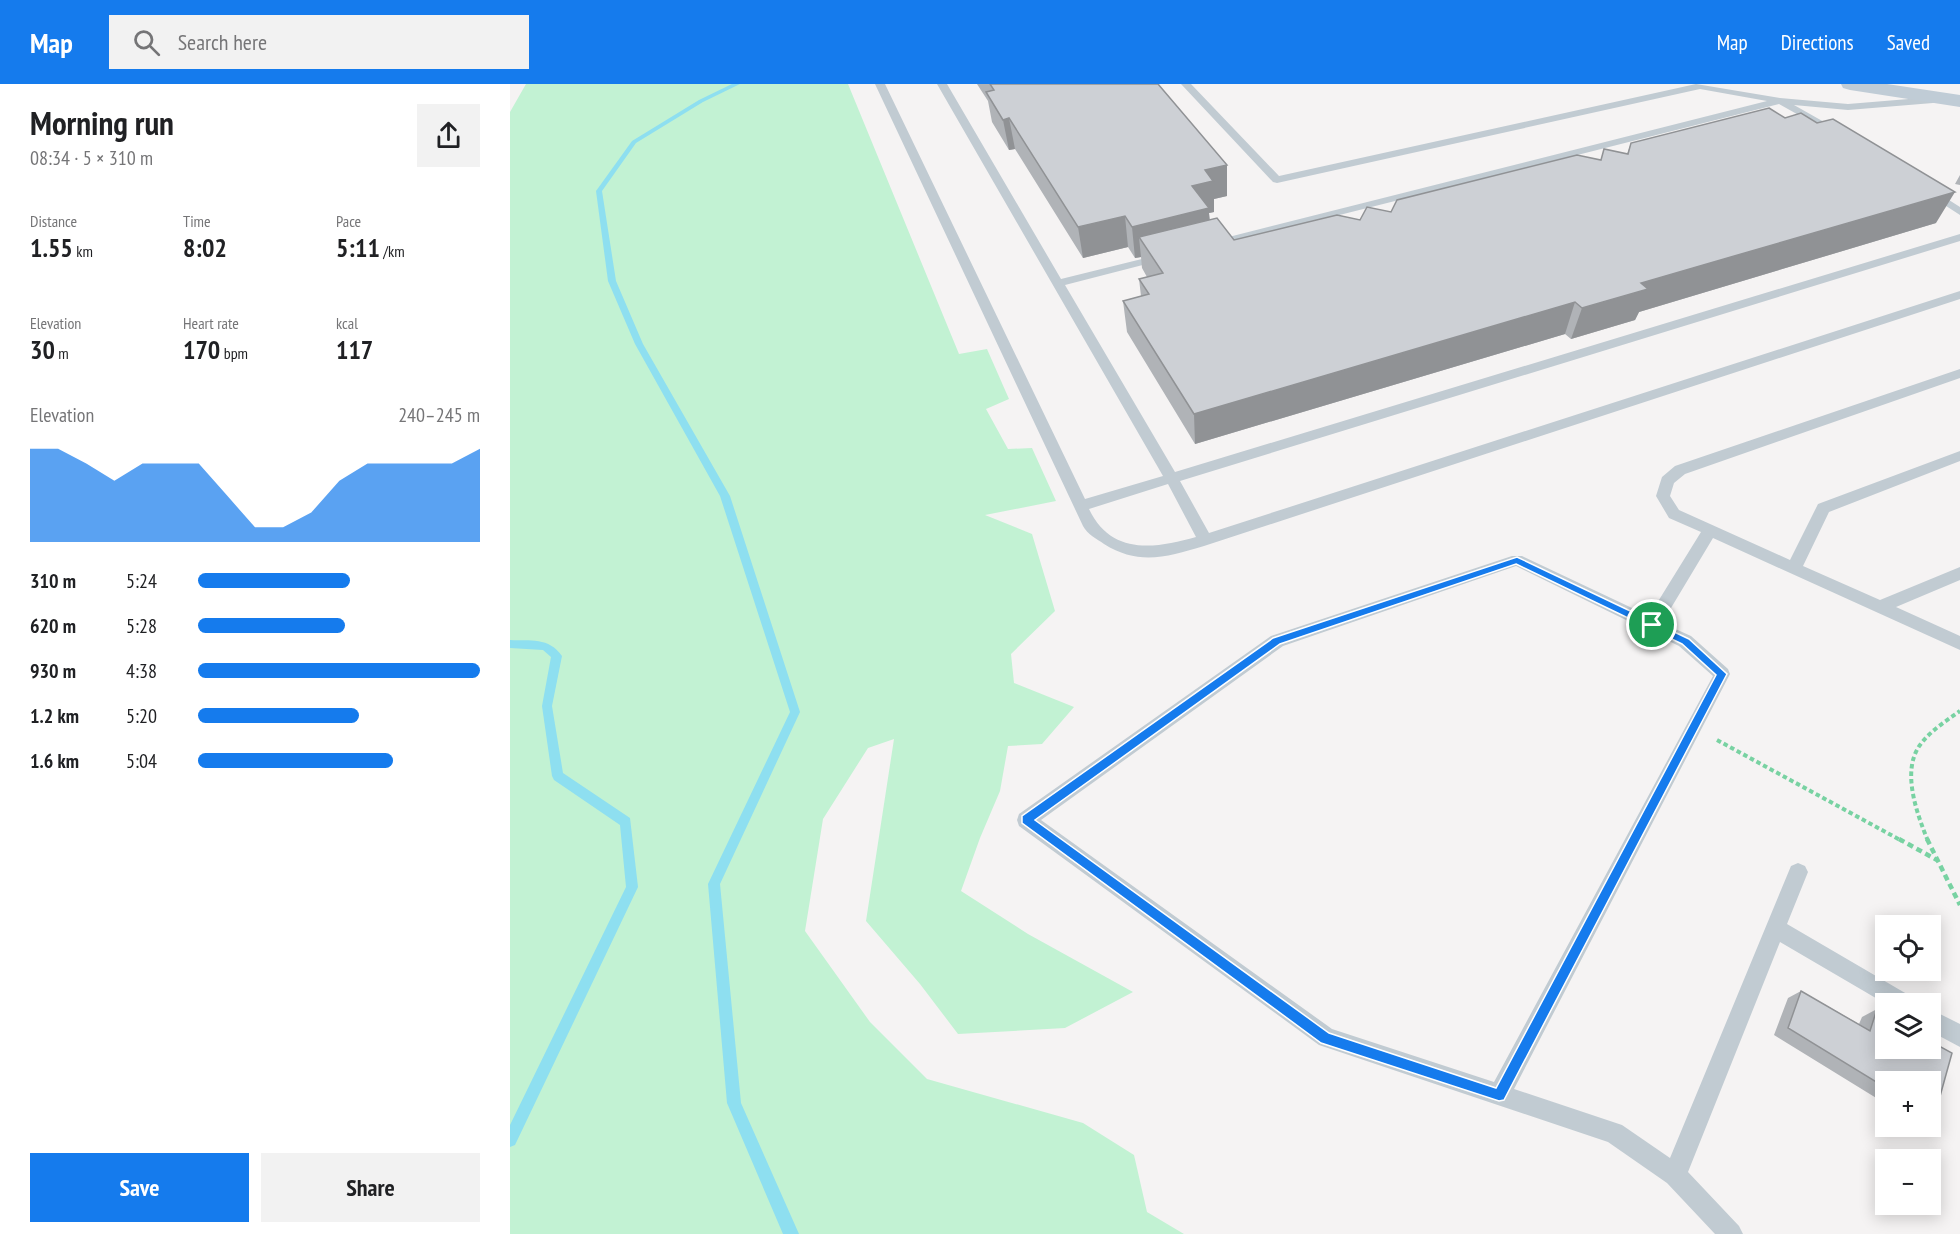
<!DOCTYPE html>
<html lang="en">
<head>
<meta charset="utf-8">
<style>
	:root { --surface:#fff; --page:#f2f2f2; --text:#202124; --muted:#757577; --accent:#157bed }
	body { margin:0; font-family:"PT Sans Narrow",sans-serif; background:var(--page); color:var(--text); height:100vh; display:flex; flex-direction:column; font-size:22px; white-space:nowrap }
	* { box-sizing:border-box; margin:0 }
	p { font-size:20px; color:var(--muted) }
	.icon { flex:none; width:33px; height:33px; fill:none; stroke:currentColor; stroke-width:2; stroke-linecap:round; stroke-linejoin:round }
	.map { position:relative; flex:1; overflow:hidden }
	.drawer { display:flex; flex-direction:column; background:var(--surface); width:510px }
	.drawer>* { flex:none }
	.buttons { position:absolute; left:1365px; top:831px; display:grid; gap:12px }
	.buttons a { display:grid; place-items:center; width:66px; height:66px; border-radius:0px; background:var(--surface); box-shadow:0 3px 15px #0003; font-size:30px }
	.pin { position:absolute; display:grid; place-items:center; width:51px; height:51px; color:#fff; margin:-26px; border:3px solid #fff; border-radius:50%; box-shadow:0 2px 6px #0007 }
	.round { display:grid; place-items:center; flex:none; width:63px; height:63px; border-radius:0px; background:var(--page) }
	.overview { display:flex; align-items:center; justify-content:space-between; height:102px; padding:0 30px }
	h1 { font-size:33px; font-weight:700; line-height:45px }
	.figures { display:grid; grid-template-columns:repeat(3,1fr); gap:9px; height:102px; padding:6px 30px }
	.figures div { display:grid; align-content:center }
	.figures b { font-size:26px; font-weight:700 }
	.figures small { font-size:16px; font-weight:400 }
	.figures p { font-size:16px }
	.chart { height:168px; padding:12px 30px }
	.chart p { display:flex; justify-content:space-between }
	.chart svg { width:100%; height:108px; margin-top:6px; fill:var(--accent); opacity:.7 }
	.primary-button { display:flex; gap:12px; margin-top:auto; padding:12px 30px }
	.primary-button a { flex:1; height:69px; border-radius:0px; background:var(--accent); color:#fff; font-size:24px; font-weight:700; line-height:69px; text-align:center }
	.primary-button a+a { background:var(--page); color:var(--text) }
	ul { padding:0 30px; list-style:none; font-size:20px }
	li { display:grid; grid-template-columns:96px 72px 1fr; align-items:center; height:45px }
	li i { height:15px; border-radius:8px; background:var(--accent) }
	header { display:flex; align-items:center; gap:36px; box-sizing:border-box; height:84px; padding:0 30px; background:var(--accent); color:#fff }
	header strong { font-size:28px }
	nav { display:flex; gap:33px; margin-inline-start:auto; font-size:21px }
	.search { width:420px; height:54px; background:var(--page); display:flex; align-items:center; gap:15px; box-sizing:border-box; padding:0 21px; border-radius:0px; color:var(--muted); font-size:22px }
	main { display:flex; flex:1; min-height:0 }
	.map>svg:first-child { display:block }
	.green { fill:#c2f2d3 }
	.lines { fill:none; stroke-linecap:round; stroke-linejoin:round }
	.stream { fill:#8edff0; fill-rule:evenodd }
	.path-far1 { stroke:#78d2a2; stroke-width:4; stroke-dasharray:4.5 3; stroke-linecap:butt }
	.path { stroke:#78d2a2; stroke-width:4.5; stroke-dasharray:6 4; stroke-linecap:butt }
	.service { fill:#c1cbd2; fill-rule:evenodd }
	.secondary { fill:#c0ccd6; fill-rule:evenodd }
	.wall { fill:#b0b3b7 }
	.shaded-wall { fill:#909295 }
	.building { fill:#cdd0d5; stroke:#909295; stroke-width:1.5 }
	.route { fill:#157bed; stroke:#fff; stroke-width:1.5; fill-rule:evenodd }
</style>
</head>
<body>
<header>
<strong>Map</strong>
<div class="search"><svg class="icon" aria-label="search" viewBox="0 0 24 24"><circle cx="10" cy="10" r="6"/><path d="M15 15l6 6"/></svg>Search here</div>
<nav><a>Map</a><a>Directions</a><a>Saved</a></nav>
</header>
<main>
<section class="drawer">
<div class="overview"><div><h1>Morning run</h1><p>08:34 · 5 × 310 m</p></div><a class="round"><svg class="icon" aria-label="share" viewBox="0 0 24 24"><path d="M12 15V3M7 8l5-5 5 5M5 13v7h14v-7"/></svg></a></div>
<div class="figures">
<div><p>Distance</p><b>1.55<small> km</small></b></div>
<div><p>Time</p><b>8:02</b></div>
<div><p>Pace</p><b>5:11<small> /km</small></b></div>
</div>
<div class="figures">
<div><p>Elevation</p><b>30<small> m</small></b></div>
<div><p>Heart rate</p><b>170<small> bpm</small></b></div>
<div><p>kcal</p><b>117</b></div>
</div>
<div class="chart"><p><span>Elevation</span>240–245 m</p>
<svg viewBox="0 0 160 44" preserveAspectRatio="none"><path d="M0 44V6L10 6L20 12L30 19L40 12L50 12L60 12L70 25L80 38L90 38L100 32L110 19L120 12L130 12L140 12L150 12L160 6V44z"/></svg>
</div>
<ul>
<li><b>310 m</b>5:24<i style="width:54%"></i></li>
<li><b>620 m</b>5:28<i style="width:52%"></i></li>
<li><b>930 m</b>4:38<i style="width:100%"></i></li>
<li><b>1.2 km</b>5:20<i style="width:57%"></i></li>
<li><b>1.6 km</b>5:04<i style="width:69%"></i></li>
</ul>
<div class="primary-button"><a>Save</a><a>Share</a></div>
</section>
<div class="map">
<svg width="1450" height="1150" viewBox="0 0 1450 1150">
	<rect width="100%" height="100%" fill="#f5f3f3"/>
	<!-- green -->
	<path class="green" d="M16,0H338L449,270L477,265L499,315L476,325L498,365L522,364L546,417L475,431L522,450L545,527L501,570L504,599L564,623L532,660L498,662L490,707L470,754L451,807L518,850L623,908L555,944L448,950L410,900L356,837L384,655L358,664L313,735L295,847L360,938L417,995L573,1039L624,1071L637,1128L674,1150H0V28Z"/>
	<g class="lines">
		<!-- stream -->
		<path class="stream" d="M222,0H230L193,18L126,59L92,107L106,197L133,260L220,412L290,628L210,800L231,1019L289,1150H273L217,1019L198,800L280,628L210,412L125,260L98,197L86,107L122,57L189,16Z
			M0,556C20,557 39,553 52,572L42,622L53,689L120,734L128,803L5,1061L0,1063V1041L116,803L110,741L44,696L42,692L32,622L41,573L33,566L0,564Z"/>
		<!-- path-far1 -->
		<path class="path-far1" d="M1207,656L1392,757
			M1418,757C1407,730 1391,687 1410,661C1420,647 1436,637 1450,627"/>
		<!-- path -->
		<path class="path" d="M1389,755L1427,776
			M1417,755L1450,821"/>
		<!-- service -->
		<path class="service" d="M365,0H375L575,415L653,392L427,0H437L551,195L652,170L658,173L656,175L555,201L665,388L1450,150V157L670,397L699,449L1450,207V215L694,462C657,473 629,482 594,460C587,455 577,450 573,442ZM658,400L686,453C644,465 601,471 579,425Z
			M671,0H681L769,92L1186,0L1270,14L1338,20L1435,12L1440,15L1435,18L1338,26L1284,21L1330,47L1331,49L1326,52L1269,20L703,163L699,162V158L1257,17L1190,5L767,99L763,98Z
			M1420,104L1450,123V131L1416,109L1415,107Z
			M1450,285V294L1175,390L1164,399L1160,412L1169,426L1280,476L1308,420L1450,367V377L1319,428L1293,482L1370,516L1450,483V496L1386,523L1450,552V566L1203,454L1152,539L1181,552L1218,585L1220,590L1004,1005L1112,1041L1160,1074L1281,782L1288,779L1295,782L1298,788L1277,840L1402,913L1405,920H1376L1270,858L1178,1088L1229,1142L1233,1150H1205L1157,1099L1098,1058L809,961L509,742L507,736L509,730L761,552L1002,472H1012L1139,532L1191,448L1159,434L1146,412L1152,393L1165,382ZM1006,482L1169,562L1203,592L984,998L822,945L531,736L773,562Z
			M1420,925L1450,940V963L1420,947Z"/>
		<!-- secondary -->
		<path class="secondary" d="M1331,0H1377L1450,11V23L1340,6L1333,4Z"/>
	</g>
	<!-- wall -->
	<path class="wall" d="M467,0H648L717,112L704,115V128L699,129L700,135L724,156L850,136L1117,70L1121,59L1426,139L1129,228L1125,236L1061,255L1055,250L685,360L617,248L613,217L631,212L629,195L637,193L632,184L631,173L625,174L618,163L573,174L505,65L499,66L482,38L478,17Z
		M1450,91V101L1445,100Z
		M1291,907L1349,940L1352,933L1367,925L1376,930V964H1420V957L1442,969L1424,1034L1420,1035V998H1376V1020L1264,951L1278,914Z"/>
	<!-- shaded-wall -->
	<path class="shaded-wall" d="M499,34L505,65L499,66L493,36Z
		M717,81V112L704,115V128L699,129L700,155L629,153L631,173L625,174L622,143L682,102L695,86Z
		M1445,108L1426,139L1129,228L1125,236L1061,255L1072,224L1131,199Z
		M615,132L618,163L573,174L568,143Z
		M1065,218L1055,250L685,360L684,330Z"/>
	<!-- building -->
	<path class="building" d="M480,0H648L717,81L695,86L703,97L682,102L699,124L622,143L615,132L568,143L499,34L493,36L476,8L484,6Z
		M1259,24L1275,34L1291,29L1307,39L1323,35L1445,108L1131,199L1138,205L1072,224L1065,218L684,330L613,217L639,210L629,195L653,189L629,153L707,134L724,156L827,131L850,136L857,123L881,128L887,116L1067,71L1091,76L1094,65L1118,70L1121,59Z
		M1291,907L1360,947L1367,925L1376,930V964H1420V957L1442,969L1424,1034L1420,1032V998H1376V1004L1278,944Z"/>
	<!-- route -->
	<path class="route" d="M1007,473L1179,555L1217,590L994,1016L989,1017L811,959L512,739V732L763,554ZM1006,480L1172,560L1206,591L986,1004L819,949L525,736L770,560Z"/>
</svg>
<div class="buttons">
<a><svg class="icon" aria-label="locate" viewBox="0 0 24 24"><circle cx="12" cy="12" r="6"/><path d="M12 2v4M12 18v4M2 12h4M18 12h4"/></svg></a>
<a><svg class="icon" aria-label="layers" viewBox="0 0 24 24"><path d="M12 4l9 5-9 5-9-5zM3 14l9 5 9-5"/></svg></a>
<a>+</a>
<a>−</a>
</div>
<div class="pin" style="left:1142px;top:541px;background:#1e9e55"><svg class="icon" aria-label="arrive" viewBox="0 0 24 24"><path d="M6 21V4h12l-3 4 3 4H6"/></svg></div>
</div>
</main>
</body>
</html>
